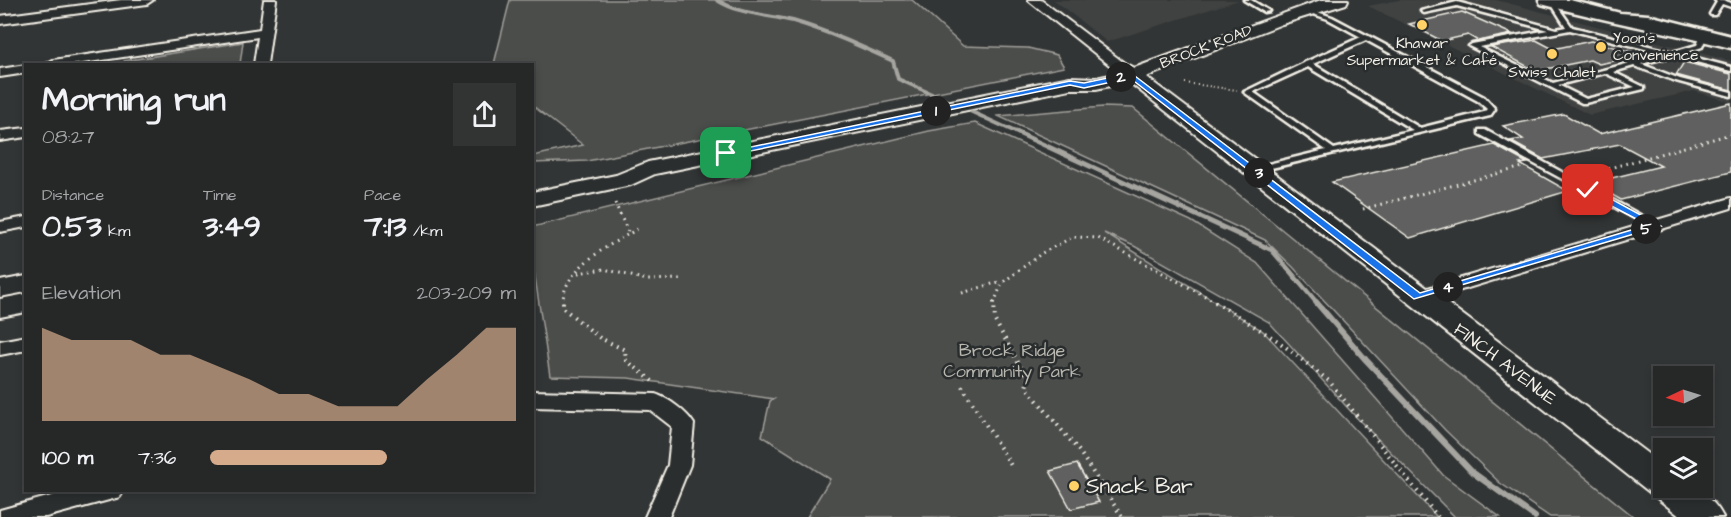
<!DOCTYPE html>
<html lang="en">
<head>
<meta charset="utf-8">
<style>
	:root { --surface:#262828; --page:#323434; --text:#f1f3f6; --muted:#a4a6a8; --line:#424445; --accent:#d6ab8b }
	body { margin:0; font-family:"Architects Daughter",sans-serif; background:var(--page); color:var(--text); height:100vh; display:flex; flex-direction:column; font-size:22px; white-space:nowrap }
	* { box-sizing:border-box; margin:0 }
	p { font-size:20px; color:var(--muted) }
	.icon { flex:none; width:33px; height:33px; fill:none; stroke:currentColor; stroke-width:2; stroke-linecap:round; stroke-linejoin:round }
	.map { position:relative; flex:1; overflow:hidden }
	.details { position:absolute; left:24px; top:63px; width:510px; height:429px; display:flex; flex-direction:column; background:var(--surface); border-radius:0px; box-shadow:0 3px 9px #0003,0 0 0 2px var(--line) }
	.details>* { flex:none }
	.needle { width:39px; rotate:266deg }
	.controls { position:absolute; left:1653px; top:366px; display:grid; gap:12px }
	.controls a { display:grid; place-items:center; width:60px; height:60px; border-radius:0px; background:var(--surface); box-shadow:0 3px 9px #0003,0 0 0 2px var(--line); font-size:30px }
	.pin { position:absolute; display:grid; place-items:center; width:51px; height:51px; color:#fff; margin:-26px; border-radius:12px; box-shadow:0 3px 9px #0006 }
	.km { position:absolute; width:30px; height:30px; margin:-15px; border-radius:50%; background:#222; color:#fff; font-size:16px; line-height:30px; text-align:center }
	.round { display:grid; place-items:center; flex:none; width:63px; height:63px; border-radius:0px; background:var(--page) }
	.overview { display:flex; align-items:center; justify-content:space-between; height:102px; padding:0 18px }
	h1 { font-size:33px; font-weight:700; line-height:45px }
	.metrics { display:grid; grid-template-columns:repeat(3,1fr); gap:9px; height:102px; padding:6px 18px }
	.metrics div { display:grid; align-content:center }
	.metrics b { font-size:30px; font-weight:700 }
	.metrics small { font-size:16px; font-weight:400 }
	.metrics p { font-size:16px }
	.chart { height:168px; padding:12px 18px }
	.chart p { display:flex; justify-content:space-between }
	.chart svg { width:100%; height:108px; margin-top:6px; fill:var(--accent); opacity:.7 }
	ul { padding:0 18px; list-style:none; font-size:20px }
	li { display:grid; grid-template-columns:96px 72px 1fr; align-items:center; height:45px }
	li i { height:15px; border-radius:8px; background:var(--accent) }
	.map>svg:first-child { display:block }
	.built { fill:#404242 }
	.green { fill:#4b4d4c; stroke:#a09f9a; stroke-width:1.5 }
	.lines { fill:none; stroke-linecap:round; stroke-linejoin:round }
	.stream-far2 { stroke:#a6a5a0; stroke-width:4 }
	.stream-far1 { stroke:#a6a5a0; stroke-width:5 }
	.stream { stroke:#a6a5a0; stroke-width:6 }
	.building { fill:#5f605f; stroke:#f4f1e8; stroke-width:1.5 }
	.lane-casing { stroke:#f4f1e8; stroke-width:5 }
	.street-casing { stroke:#f4f1e8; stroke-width:4 }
	.secondary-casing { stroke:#f4f1e8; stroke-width:4 }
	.primary-casing { stroke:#f4f1e8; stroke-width:5 }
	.path-far2 { stroke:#f4f1e8; stroke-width:2; stroke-dasharray:1 3; stroke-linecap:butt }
	.path-far1 { stroke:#f4f1e8; stroke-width:3; stroke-dasharray:1.5 4.5; stroke-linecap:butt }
	.path { stroke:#f4f1e8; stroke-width:4; stroke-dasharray:1.5 5; stroke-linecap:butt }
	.lane { fill:#2a2d2e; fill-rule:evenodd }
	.street { fill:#2a2d2e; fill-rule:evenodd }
	.secondary { fill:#2a2d2e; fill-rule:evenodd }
	.primary { fill:#2a2d2e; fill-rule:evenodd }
	.route { fill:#1a73e8; stroke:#fff; stroke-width:1.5 }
	.poi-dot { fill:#ffd166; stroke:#2a2d2e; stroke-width:2 }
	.labels { text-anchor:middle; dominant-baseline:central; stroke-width:5; stroke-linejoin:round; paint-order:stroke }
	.far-poi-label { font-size:15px; fill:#f4f1e8; stroke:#2a2d2e }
	.far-street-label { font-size:15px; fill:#f4f1e8; stroke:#2a2d2e }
	.park-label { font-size:18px; fill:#b9b8b1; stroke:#2a2d2e }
	.street-label { font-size:18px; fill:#f4f1e8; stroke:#2a2d2e }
	.near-poi-label { font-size:21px; fill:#f4f1e8; stroke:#2a2d2e; text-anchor:start }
</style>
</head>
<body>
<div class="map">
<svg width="1731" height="517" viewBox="0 0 1731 517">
	<rect width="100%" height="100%" fill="#323535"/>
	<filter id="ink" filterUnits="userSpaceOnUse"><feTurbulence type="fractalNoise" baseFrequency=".0167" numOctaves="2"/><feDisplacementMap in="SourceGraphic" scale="12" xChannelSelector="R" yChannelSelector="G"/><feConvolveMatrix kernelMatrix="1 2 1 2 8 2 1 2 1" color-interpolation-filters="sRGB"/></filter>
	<g filter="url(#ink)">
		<!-- built -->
		<path class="built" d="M1054,0H1239L1107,42Z
			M1399,0H1496L1731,61V102L1694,91L1590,115L1368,6Z"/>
		<!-- green -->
		<path class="green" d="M510,0H912L963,46L1028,48L1057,55L1064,67L587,161L533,163V156L583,145L533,106L532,64H494Z
			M243,42L240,64H123L124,61Z
			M1103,107L1133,108L1634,517H1550L1500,483L1445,430L1293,267L1265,240L998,116Z
			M975,123L1191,221L1257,263L1443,475L1500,517H1455L1356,417L1269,322L1134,246L1104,233L1263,331L1437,517H807L830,479L762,436L770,401L774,399L628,378L550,376L533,264L532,227L929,131Z"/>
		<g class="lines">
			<!-- stream-far2 -->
			<path class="stream-far2" d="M717,0C741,15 766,14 793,21C827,31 860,46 893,61L898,79L952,103
				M961,107L1020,134"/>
			<!-- stream-far1 -->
			<path class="stream-far1" d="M1016,132L1272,250L1317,303"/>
			<!-- stream -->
			<path class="stream" d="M1316,302L1366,360L1472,472L1535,517"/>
		</g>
		<!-- building -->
		<path class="building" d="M1462,12L1512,34L1478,41L1468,35L1442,41L1409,24Z
			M1536,40L1553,49L1591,41L1644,55L1599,64L1590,60L1536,71L1491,47Z
			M1684,62L1731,74V90L1676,75Z
			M1731,103V172L1621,200L1591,183L1661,166L1620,144L1543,159L1510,141L1523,139L1503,126L1564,114L1599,134Z
			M1494,145L1527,163L1520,164L1568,191L1410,238L1332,182Z
			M1077,464L1099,502L1071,509L1050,471Z"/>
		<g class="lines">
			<!-- lane casing -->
			<g class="lane-casing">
				<path id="lane" d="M1244,0H1251L1269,11L1264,12Z
					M1549,0H1553L1572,27L1673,52L1697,45L1702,34H1706L1707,35L1702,47L1681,54L1731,67V71L1673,56L1641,64L1680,79L1731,92V96L1676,81L1634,66L1613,72L1644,87V89L1585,103H1582L1469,46L1472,44L1548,30L1457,6L1424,13L1421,11L1457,2L1556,29L1566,27ZM1570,30L1665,54L1553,83L1479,47ZM1605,73L1635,87L1586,99L1558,85Z
					M1715,0H1723L1731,3V7L1722,4L1715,15H1711L1710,14L1717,2Z
					M1306,8L1332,17L1484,97L1495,109L1490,116L1255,172H1252L1251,170L1252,168L1326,150L1244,92L1304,63L1305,62L1308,61L1361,37L1328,19L1304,11L1303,10ZM1366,40L1478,101L1487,109L1484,112L1420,128L1313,64ZM1308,67L1413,130L1334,149L1253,92Z
					M1479,130H1485L1660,226L1656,229L1653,228L1479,134Z"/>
			</g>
			<!-- street casing -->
			<g class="street-casing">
				<path id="street" d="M121,0H153L147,4L0,24V16Z
					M264,0H276L267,64H254L258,37L76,64H46L53,60L260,29Z
					M1028,0H1041L1127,65V71H1117Z
					M26,65V73L0,77V69Z
					M26,128V137L0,141V131Z
					M1731,198V208L1425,301H1411L1409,297L1411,293Z
					M26,217V227L0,232V222Z
					M26,336V350L0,355V341Z
					M532,391L655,394C668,398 687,412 694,424L690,465L669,517H645L668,465L672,427L650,410L532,407Z
					M73,490H124L120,497L46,517H0V510Z"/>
			</g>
			<!-- secondary casing -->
			<g class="secondary-casing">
				<path id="secondary" d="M1321,0H1348L1346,4L1282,24L1146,77L1664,466V488C1690,488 1710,491 1723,517H1681L1129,82L1096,89H1070L655,174L631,185L532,206V192L616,175L648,162L1070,77L1096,78L1115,74L1112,68L1115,64L1122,62L1134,68Z
					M26,276V292L0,297V281Z
					M26,294V312L0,317V299Z"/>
			</g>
			<!-- primary casing -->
			<g class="primary-casing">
				<path id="primary" d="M1539,0H1570L1620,13L1648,15L1731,36V48C1668,32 1604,21 1541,4Z"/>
			</g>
			<!-- path-far2 -->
			<path class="path-far2" d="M1185,83L1237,90"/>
			<!-- path-far1 -->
			<path class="path-far1" d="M1585,175L1731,134
				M615,203L629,234
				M1363,209L1523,167
				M578,273L604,269L647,280L680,279
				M962,293L1002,281
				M563,303C562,267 614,243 641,227
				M994,303L1002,283L1042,253L1073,237L1098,238L1218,303"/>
			<!-- path -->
			<path class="path" d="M563,302V308L600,338L625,350L626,360L656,384
				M994,302L995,321L1028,380L1026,387L1079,451L1122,517
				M1215,302L1278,341L1329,381L1438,517
				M962,386L1012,467"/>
			<!-- lane -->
			<use href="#lane" class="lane"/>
			<!-- street -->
			<use href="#street" class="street"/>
			<!-- secondary -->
			<use href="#secondary" class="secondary"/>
			<!-- primary -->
			<use href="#primary" class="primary"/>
		</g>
	</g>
	<!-- route -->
	<path class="route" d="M1131,73L1420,293L1648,225L1585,192V188H1591L1661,226L1414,299L1130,78L1084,88L1070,85L726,156L722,153L1070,81L1084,83Z"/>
	<!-- markers -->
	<g class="poi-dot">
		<circle cx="1422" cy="25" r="6"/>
		<circle cx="1601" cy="47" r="6"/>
		<circle cx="1552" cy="54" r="6"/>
		<circle cx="1074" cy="486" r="6"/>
	</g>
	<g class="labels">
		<!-- far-poi labels -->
		<g class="far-poi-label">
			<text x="1613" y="38" text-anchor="start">Yoon's<tspan x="1613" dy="17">Convenience</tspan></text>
			<text x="1422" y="43">Khawar<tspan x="1422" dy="17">Supermarket &amp; Café</tspan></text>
			<text x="1552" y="72">Swiss Chalet</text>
		</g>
		<!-- far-street labels -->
		<g class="far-street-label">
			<text transform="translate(1206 47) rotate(-21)">BROCK ROAD</text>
		</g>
		<!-- park labels -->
		<g class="park-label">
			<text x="1012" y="350">Brock Ridge<tspan x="1012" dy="21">Community Park</tspan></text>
		</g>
		<!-- street labels -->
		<g class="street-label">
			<text transform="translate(1505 364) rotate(37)">FINCH AVENUE</text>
		</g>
		<!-- near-poi labels -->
		<g class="near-poi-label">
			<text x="1086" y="486">Snack Bar</text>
		</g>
	</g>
</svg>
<div class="controls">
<a><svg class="needle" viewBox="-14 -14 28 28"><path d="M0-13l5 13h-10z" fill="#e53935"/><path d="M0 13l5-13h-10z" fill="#a4a6a8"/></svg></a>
<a><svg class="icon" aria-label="layers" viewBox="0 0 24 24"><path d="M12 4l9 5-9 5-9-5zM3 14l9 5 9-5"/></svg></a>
</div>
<div class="pin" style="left:726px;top:153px;background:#1e9e55"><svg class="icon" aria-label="arrive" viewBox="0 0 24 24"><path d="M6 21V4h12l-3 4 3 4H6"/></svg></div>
<div class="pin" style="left:1588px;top:190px;background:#d93025"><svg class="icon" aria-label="check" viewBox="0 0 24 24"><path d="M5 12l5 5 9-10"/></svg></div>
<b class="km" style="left:936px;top:111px">1</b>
<b class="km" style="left:1121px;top:77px">2</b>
<b class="km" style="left:1259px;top:173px">3</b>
<b class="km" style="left:1448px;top:287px">4</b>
<b class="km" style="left:1646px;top:229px">5</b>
<section class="details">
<div class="overview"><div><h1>Morning run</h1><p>08:27</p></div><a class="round"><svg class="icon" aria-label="share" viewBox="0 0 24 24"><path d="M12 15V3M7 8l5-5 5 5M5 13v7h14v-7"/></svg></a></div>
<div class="metrics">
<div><p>Distance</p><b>0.53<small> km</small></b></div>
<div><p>Time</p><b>3:49</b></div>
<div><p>Pace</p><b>7:13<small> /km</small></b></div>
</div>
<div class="chart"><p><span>Elevation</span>203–209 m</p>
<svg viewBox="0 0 160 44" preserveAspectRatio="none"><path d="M0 44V6L10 11L20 11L30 11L40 17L50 17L60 22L70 27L80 33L90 33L100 38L110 38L120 38L130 27L140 17L150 6L160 6V44z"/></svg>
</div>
<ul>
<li><b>100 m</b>7:36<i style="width:58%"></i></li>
</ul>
</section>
</div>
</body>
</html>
